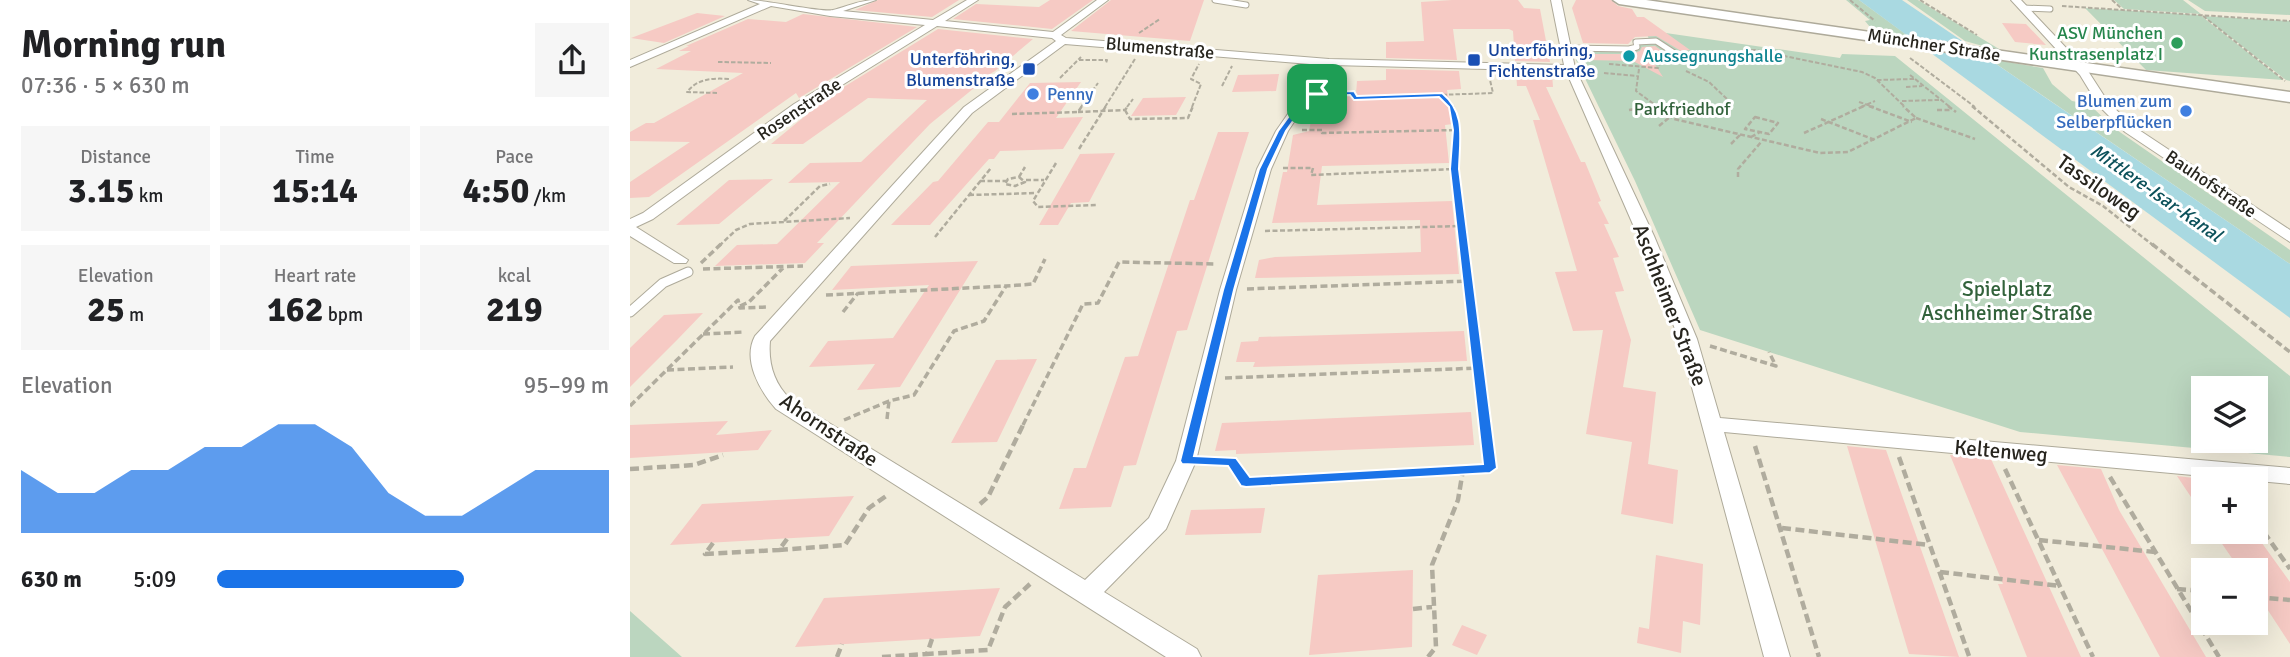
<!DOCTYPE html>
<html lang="en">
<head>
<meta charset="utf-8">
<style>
	:root { --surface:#fff; --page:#f6f6f6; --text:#202124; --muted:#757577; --accent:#1a73e8 }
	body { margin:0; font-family:Signika,sans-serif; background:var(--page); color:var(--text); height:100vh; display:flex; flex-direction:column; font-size:26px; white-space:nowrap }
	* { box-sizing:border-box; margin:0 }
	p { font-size:23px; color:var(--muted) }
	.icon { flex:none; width:38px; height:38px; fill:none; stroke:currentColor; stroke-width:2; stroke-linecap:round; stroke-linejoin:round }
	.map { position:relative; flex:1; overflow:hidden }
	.side { display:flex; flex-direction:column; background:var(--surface); width:630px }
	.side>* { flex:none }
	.buttons { position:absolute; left:1561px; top:376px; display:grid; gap:14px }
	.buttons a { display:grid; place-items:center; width:77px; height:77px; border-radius:0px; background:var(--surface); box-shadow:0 7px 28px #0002; font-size:35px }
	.pin { position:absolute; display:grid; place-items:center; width:60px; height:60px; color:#fff; margin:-30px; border-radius:14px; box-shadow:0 4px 10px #0006 }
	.round { display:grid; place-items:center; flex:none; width:74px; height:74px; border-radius:0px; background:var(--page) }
	.overview { display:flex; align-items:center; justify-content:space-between; height:119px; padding:0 21px }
	h1 { font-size:38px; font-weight:800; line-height:52px }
	.metrics { display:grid; grid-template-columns:repeat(3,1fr); gap:10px; height:119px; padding:7px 21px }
	.metrics div { display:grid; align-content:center; border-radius:0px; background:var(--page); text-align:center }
	.metrics b { font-size:35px; font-weight:800 }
	.metrics small { font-size:19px; font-weight:400 }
	.metrics p { font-size:19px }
	.chart { height:196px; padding:14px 21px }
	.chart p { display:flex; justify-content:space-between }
	.chart svg { width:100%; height:126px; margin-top:7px; fill:var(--accent); opacity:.7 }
	ul { padding:0 21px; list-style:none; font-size:23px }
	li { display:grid; grid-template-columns:112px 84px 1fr; align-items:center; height:52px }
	li i { height:18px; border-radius:9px; background:var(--accent) }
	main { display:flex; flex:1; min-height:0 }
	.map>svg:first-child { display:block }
	.green { fill:#bbd6bf; fill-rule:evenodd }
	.water { fill:#a9d9e1 }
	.building { fill:#f6cac4 }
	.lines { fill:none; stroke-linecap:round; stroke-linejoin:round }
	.lane-far1-casing { stroke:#aeaa9a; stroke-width:7 }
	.lane-casing { stroke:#aeaa9a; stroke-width:11 }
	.street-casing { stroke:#aeaa9a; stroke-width:2 }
	.secondary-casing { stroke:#aeaa9a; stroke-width:3 }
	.path-far3 { stroke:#b0ac9e; stroke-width:2; stroke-dasharray:4.5 2; stroke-linecap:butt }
	.path-far2 { stroke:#b0ac9e; stroke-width:2.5; stroke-dasharray:5 2.5; stroke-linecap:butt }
	.path-far1 { stroke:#b0ac9e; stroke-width:3.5; stroke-dasharray:7 3.5; stroke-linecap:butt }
	.path { stroke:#b0ac9e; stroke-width:4.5; stroke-dasharray:9 4.5; stroke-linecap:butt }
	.lane-far1 { stroke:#fff; stroke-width:5 }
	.lane { stroke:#fff; stroke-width:9 }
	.street { fill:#fff; fill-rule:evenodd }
	.secondary { fill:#fff; fill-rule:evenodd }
	.route { fill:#1a73e8; stroke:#fff; stroke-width:2; fill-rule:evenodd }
	.leisure-dot { fill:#2e9e5b; stroke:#fff; stroke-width:2.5 }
	.culture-dot { fill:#0f9aa8; stroke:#fff; stroke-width:2.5 }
	.transit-dot { fill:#1a4fb4; stroke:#fff; stroke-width:2.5 }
	.shop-dot { fill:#3f7fe0; stroke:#fff; stroke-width:2.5 }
	.labels { text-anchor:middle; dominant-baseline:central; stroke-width:6; stroke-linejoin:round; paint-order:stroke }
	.far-leisure-label { font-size:18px; fill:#27864d; stroke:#fff; text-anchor:end }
	.far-street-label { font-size:18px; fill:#27251e; stroke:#fff }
	.far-transit-label { font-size:18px; fill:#164399; stroke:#fff; text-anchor:start }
	.far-culture-label { font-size:18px; fill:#0d838f; stroke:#fff; text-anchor:start }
	.far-shop-label { font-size:18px; fill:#366cbe; stroke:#fff; text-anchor:start }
	.far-park-label { font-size:18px; fill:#32623b; stroke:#fff }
	.far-water-label { font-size:19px; font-style:italic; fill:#0c515a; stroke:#fff }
	.street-label { font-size:21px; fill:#27251e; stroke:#fff }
	.park-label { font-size:21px; fill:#32623b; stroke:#fff }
</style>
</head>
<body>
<main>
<section class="side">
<div class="overview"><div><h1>Morning run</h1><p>07:36 · 5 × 630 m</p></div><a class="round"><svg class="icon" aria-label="share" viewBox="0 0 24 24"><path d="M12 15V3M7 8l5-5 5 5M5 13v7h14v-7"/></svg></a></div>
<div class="metrics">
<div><p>Distance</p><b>3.15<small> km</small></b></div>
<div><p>Time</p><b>15:14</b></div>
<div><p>Pace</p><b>4:50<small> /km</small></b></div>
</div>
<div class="metrics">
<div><p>Elevation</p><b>25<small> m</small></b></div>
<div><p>Heart rate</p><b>162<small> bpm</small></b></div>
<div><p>kcal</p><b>219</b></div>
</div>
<div class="chart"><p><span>Elevation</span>95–99 m</p>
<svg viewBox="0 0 160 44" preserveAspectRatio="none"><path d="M0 44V22L10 30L20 30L30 22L40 22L50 14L60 14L70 6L80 6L90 14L100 30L110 38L120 38L130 30L140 22L150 22L160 22V44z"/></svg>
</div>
<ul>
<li><b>630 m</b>5:09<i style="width:63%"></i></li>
</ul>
</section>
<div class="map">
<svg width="1660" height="657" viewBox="0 0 1660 657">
	<rect width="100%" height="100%" fill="#f1ecdb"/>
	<!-- green -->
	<path class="green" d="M1216,0H1229L1281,38L1245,33L1235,21L1240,20Z
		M1277,0H1288L1374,52L1335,41Z
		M1484,0H1553L1571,14L1494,9Z
		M1558,0H1660V15L1575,11Z
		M1455,8L1570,15L1653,80L1516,70Z
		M1573,16L1660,21V81L1656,80Z
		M1015,30L1210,58L1212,54L1265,56L1660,376V457L1390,432L1070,330L1005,181L946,60H954L951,46H1004L1002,39H1019ZM1573,388H1626V441H1573Z
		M1359,59L1413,68L1422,84L1442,101L1459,104L1484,128L1660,250V264Z
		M0,611L52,657H0Z"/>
	<!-- water -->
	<path class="water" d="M1229,0H1272L1660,264V318Z"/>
	<!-- building -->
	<path class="building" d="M248,0H329L302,17L225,10Z
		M420,0H463L422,29L323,19L346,4L409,7Z
		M481,0H574L560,41L441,31Z
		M822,0H888L894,8L910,9L920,62L885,61L883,31L879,29H823L827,60L756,58V42L794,41L791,2Z
		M946,0H981L988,6L1002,9L1007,17H1014L1060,50L1051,51L1026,36L1005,37L998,44L953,43L942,8Z
		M67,13L95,16L34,43L1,38Z
		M173,14L287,27L169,98L166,93L19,197L0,198V182L60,142L0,141V132L16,123H24L113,73L26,69L61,51H49L59,46H56L118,19L156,22Z
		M1372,23L1396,24L1416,45L1385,42Z
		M308,29L403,39L365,71L341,85L349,84L300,124L187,243H194L175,263L85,266L107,245L147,244L210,182L158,183L180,163L231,162L297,100L238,98L173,144H141L180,112L178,109Z
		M1025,46L1042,58L1022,60L1033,77L1003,61L956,60L955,54H1000L1010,51L1012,47Z
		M756,69L829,71L831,89L817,90L823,124L815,125L819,163L692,166L687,205L822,201L829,274L625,278L629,260L645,257L791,252L790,220L642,223L653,172H657L663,135L679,131L682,116L689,115L691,96L726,94L727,81L756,80Z
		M886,72L922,73L923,87H916L951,162H955L971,201L968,202L979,224H974L989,257L983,258L994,291L985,292L1001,340L993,387L1026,392L1018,464L1048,470L1043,524L991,514L1002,442L956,434L973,330L943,331L925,272L947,271L903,120H910L896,86H887Z
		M649,74L646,91L602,92L608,75Z
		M451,82L426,118L453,117L433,149L370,151L364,159H359L300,225H261L303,182L308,181L358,122H369L400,83Z
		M556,97L546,115L501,116L513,98Z
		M588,132H619L557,330L547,331L506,465L494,466L481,507L429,509L444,468H456L495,357L508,356L560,200H564Z
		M485,153L459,202L441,203L428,225H409L450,154Z
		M143,179L89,224L46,225L99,180Z
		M348,261L270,387L227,390L245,364L179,367L198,341L263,338L299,285L202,290L221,266Z
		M73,313L47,340L0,387V348L34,315Z
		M834,331L837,361L623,367L625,362H606L611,342L628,341L629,337Z
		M407,359L367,442L321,443L366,360Z
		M841,412L844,445L606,454V450L585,451L592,423Z
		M98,421L86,435L142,430L128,450L0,458V425Z
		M1217,446L1256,450L1329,657L1279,654Z
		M1320,455L1361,459L1451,657H1397L1368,584H1373Z
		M1427,465L1471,469L1489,510L1576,657H1530Z
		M1547,476L1573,479V515Z
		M224,496L199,536L40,545L72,504Z
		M635,508L631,533L555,535L561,510Z
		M1584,532H1624L1660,582V644L1626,592V570H1610Z
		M1026,555L1073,564L1070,625L1053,621L1051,653L1007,643L1009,627L1019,629Z
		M783,570L782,647L679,655L688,575Z
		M370,588L350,636L165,647L194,598Z
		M832,625L857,635L847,655L822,645Z"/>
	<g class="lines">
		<!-- lane-far1 casing -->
		<g class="lane-far1-casing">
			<path id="lane-far1" d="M585,0L616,5
				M1393,8L1420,9
				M936,48L999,49L1007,47L1006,42L1026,41L1052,58"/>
		</g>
		<!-- lane casing -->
		<g class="lane-casing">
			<path id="lane" d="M0,312L33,283L58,272"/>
		</g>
		<!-- street casing -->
		<g class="street-casing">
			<path id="street" d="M118,0C136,0 194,13 203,10C216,7 229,0 246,0L213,11L303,20L337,0H348L315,21L423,32L467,0H478L431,35L436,38L699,59L934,65L921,0H931L945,68L1024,236L1067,339L1090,418L1660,468V484L1094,432L1160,657H1134L1049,339L1008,236L936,71L702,65L658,131L641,169L606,290L566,461L536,529L474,592L567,649L571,657H536L146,409C130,391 112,360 125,336L334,107L426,41L422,38L307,26L172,110L23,219L6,227L58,260L56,263H44L0,236V219L13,213L164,104L295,25L200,16L141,6L0,67V60L130,4ZM435,44L692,65L646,131L627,169L590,290L546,461L519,518L455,580L160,399C144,383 138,364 140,341L342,113Z
				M1381,0H1391L1458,71L1478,102L1503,126L1660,230V242L1495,132L1469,106L1450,75Z"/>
		</g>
		<!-- secondary casing -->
		<g class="secondary-casing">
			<path id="secondary" d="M983,0H1016L1660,92V102L989,4Z"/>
		</g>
		<!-- path-far3 -->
		<path class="path-far3" d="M1220,0L1245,21
			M1290,0L1347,35
			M1482,0L1491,8
			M1432,6L1660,21
			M1573,16L1655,81
			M509,33L530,19
			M1063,56L1125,50L1232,72L1245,78L1275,107
			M1280,58L1345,107
			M449,60H477L476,63
			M88,62L141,63
			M979,64L1028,68L1031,61
			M1009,69L1006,91L1028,107
			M1056,71L1079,82L1097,99
			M974,73L1007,76
			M1280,75L1320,107
			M430,78L451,57
			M1247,80L1284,79
			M592,86L602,66
			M1276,87L1292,86
			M87,93L57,92C68,78 83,78 100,79
			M694,94L724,93V98L863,93L860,80
			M812,95L813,100L823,107
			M1272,101L1309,100
			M1229,102L1244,107
			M451,107L468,83
			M475,107L505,59
			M497,107L503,99
			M562,107L571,84L561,79L569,64
			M1015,107L1024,106
			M1231,107L1245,101"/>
		<!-- path-far2 -->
		<path class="path-far2" d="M823,106L827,130L825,169L834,246
			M1026,106L1044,119L1190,153L1218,152L1286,118L1273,106
			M1239,106L1282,122
			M1318,106L1326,112
			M1342,106L1439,187L1473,206L1524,246
			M495,110L500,119L558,118L563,106
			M999,110L1024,106
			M1307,110H1321
			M448,112L495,110L498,106
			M382,114L448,112L452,106
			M1125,117L1148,123L1139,134L1115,129Z
			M1286,118L1345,139
			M1191,119L1245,140
			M1029,126L1040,117
			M672,130H692V133L827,130
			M1174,133L1234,106
			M1121,137L1130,132
			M1101,144L1110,135
			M449,149L476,106
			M426,163L403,201L408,207L466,205
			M653,168H683L681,175L825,169
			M389,177L395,182L385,186L375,184L378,179Z
			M389,177L395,167
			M1108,177V169L1132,141
			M396,180H414
			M350,181H376
			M339,195L406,193
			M154,221L190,186L200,184
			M635,231L832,226
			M305,237L361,168
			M89,246L106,230L120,224L220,218"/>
		<!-- path-far1 -->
		<path class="path-far1" d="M834,244L855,425
			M1522,244L1660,352
			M71,263L91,244
			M73,269L173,266
			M617,289L839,281
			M196,295L376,286
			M110,306L119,302L153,268
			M213,312L228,293
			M73,334L114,332
			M1080,346L1146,366L1139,352
			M37,370L103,367
			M595,378L848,368
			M0,406L108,300L110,308L139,307
			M257,419L259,401
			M214,420L259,401L284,395L324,331L354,321L376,286L403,284L415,259
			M393,425L453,304L468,303L489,262L586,264"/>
		<!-- path -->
		<path class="path" d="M1125,446L1189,657
			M1269,457L1339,656
			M576,460L601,461L616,482L860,468L855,423
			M0,469L64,465L93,455
			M1375,469L1463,657
			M1480,477L1589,657
			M350,504L358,497L394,423
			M1626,521L1660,569
			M1152,528L1299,545
			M157,539L149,550L215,545L239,508L259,494
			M1409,540L1525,552
			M83,543L75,554L149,550
			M1310,572L1430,586
			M1547,589L1573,591
			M1626,597L1660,600
			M783,609L802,607
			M302,639L297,654L358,650L375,607L400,584
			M207,657L212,644
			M252,657L297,654
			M798,657L806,647L802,565L828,500L833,470"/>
		<!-- lane-far1 -->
		<use href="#lane-far1" class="lane-far1"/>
		<!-- lane -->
		<use href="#lane" class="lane"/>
		<!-- street -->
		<use href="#street" class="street"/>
		<!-- secondary -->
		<use href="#secondary" class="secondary"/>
	</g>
	<!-- route -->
	<path class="route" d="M724,91L727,96L812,93C836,113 830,137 829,169L867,468L860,473L616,487L611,486L598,466L552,464L550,461L593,290L629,169L648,131L676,93ZM720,95L724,100L809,97L819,107L823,130L820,169L853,464L620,477L606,458L564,456L604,290L638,169L656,131L681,96Z"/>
	<!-- markers -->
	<circle class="leisure-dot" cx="1547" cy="43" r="7"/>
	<circle class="culture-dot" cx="999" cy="56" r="7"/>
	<g class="transit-dot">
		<rect x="837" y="53" width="14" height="14" rx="3.5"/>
		<rect x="392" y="62" width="14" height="14" rx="3.5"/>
	</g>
	<g class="shop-dot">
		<circle cx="403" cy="94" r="7"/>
		<circle cx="1556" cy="111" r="7"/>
	</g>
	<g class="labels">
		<!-- far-leisure labels -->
		<g class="far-leisure-label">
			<text x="1533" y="33">ASV München<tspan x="1533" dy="21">Kunstrasenplatz I</tspan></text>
		</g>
		<!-- far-street labels -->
		<g class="far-street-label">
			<text transform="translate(1304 45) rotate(9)">Münchner Straße</text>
			<text transform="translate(530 48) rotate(5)">Blumenstraße</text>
			<text transform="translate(169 109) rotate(-34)">Rosenstraße</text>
			<text transform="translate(1581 184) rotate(34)">Bauhofstraße</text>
		</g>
		<!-- far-transit labels -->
		<g class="far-transit-label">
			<text x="858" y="50">Unterföhring,<tspan x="858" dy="21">Fichtenstraße</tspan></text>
			<text x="385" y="59" text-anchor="end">Unterföhring,<tspan x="385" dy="21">Blumenstraße</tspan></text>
		</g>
		<!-- far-culture labels -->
		<g class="far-culture-label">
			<text x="1013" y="56">Aussegnungshalle</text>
		</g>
		<!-- far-shop labels -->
		<g class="far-shop-label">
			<text x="417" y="94">Penny</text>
			<text x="1542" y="101" text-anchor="end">Blumen zum<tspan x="1542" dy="21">Selberpflücken</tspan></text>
		</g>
		<!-- far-park labels -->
		<g class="far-park-label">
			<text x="1052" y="109">Parkfriedhof</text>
		</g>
		<!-- far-water labels -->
		<g class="far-water-label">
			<text transform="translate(1526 193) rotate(35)">Mittlere-Isar-Kanal</text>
		</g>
		<!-- street labels -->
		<g class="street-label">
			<text transform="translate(1469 187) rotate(35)">Tassiloweg</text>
			<text transform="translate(1040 305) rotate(69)">Aschheimer Straße</text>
			<text transform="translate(199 430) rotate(34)">Ahornstraße</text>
			<text transform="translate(1371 451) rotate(5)">Keltenweg</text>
		</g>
		<!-- park labels -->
		<g class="park-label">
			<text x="1377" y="289">Spielplatz<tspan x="1377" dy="24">Aschheimer Straße</tspan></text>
		</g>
	</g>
</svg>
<div class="buttons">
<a><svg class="icon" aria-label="layers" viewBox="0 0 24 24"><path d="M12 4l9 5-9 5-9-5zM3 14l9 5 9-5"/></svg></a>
<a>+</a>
<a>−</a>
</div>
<div class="pin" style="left:687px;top:94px;background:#1e9e55"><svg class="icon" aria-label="arrive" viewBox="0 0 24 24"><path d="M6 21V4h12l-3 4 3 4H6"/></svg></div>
</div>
</main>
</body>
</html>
